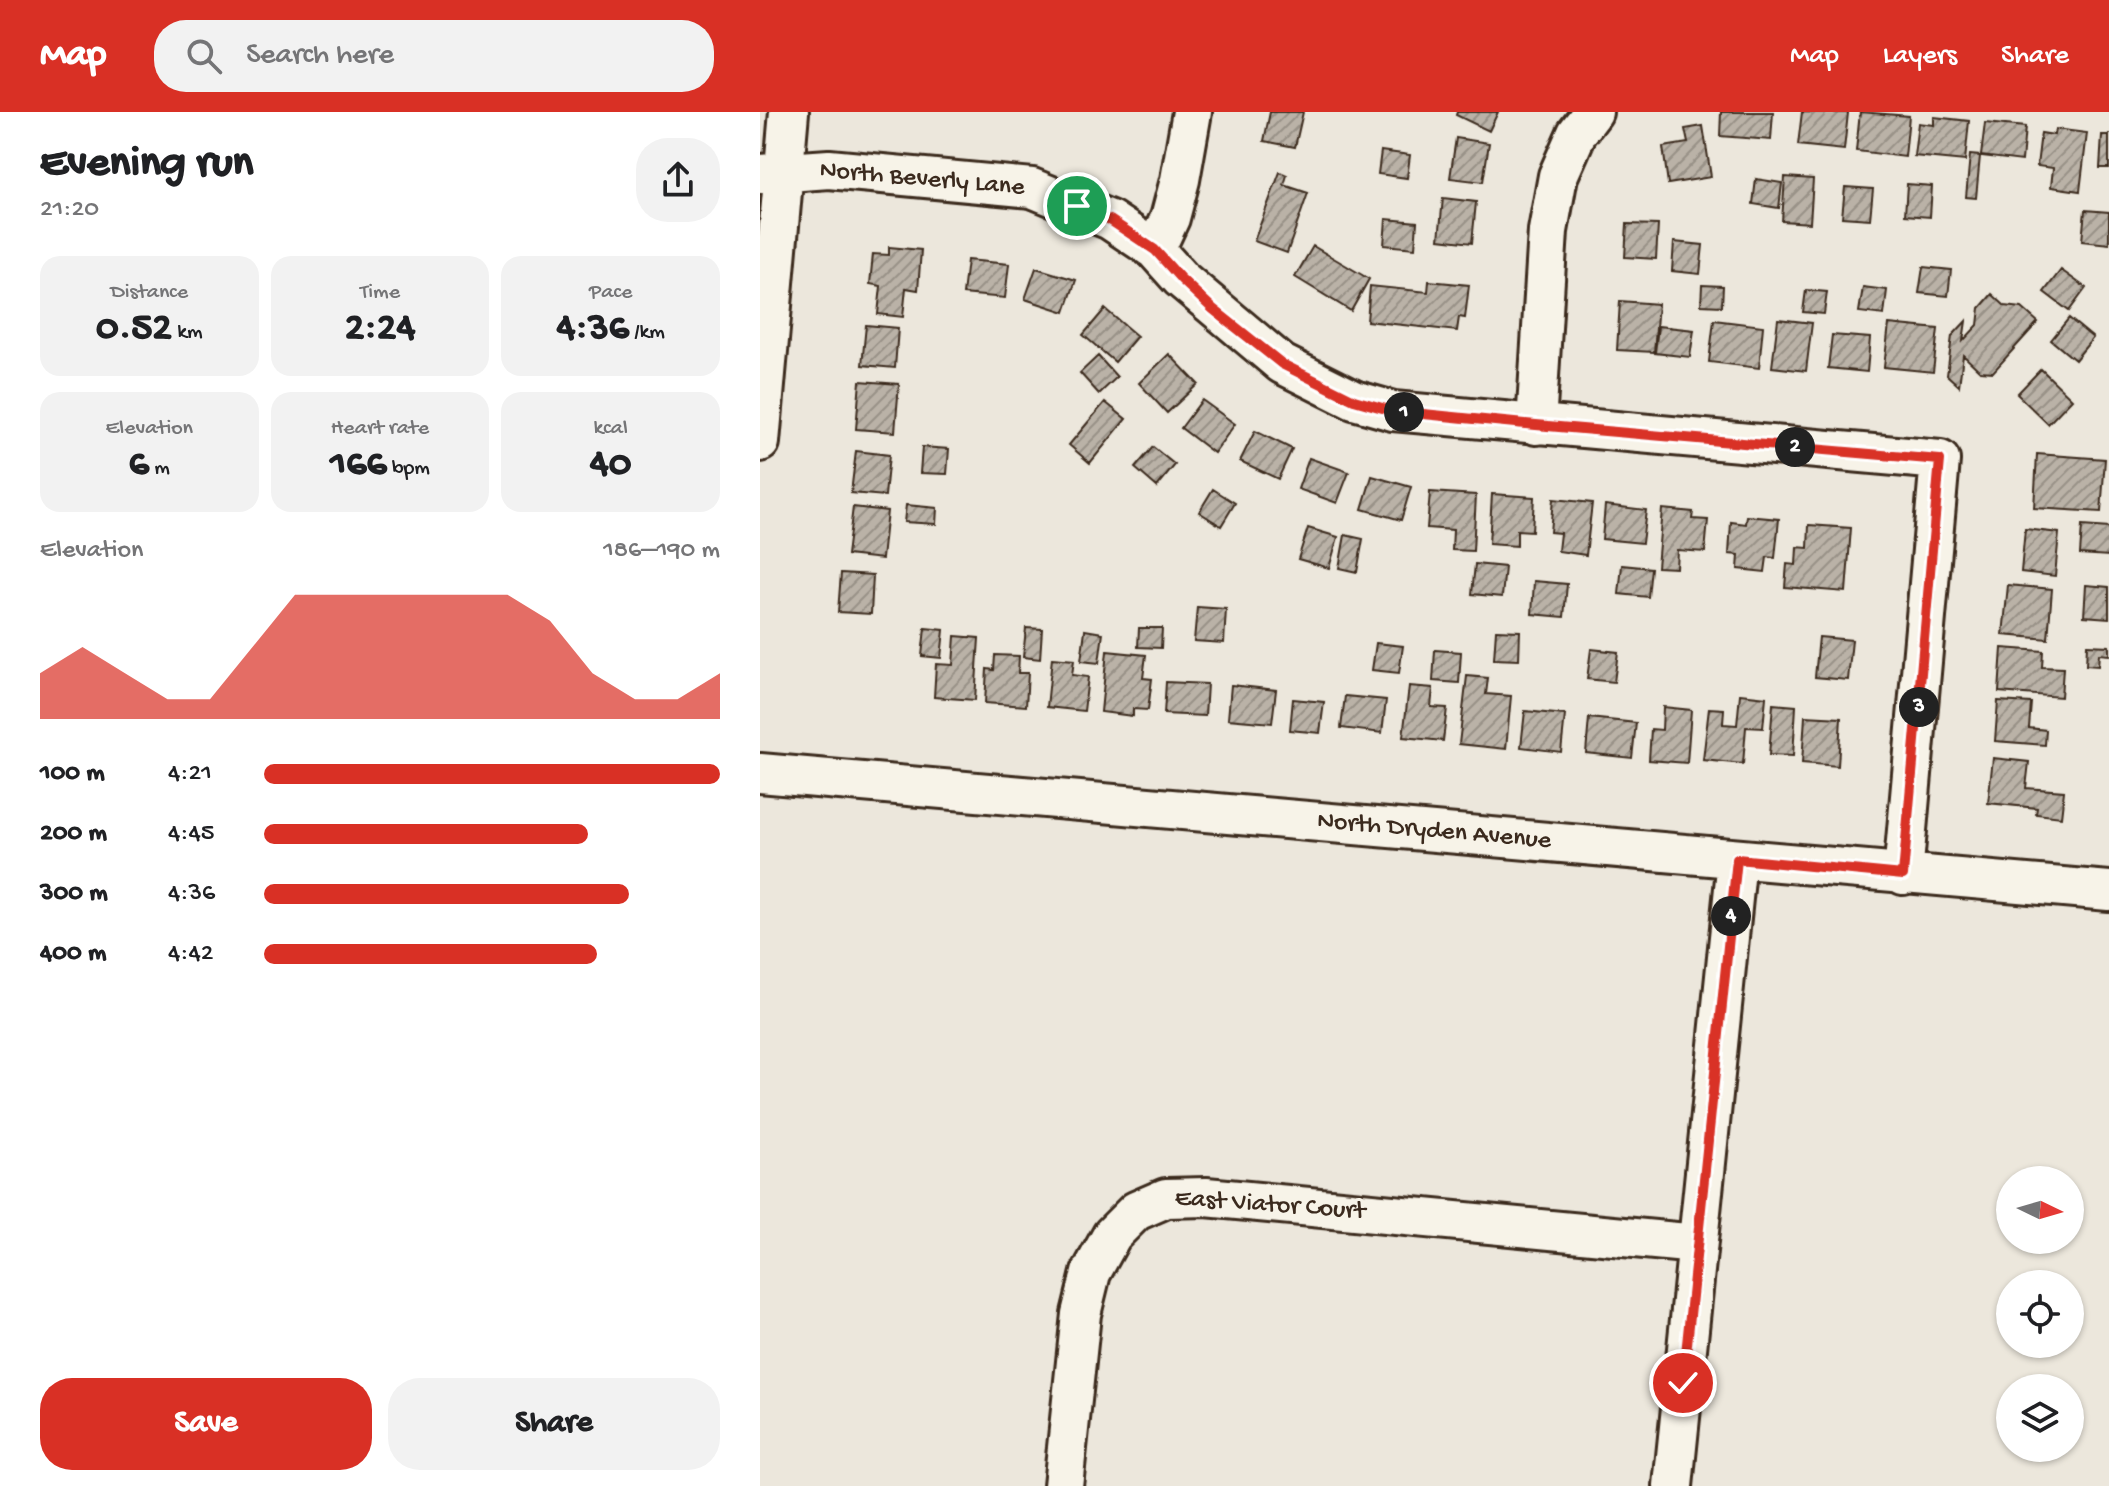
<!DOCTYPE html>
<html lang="en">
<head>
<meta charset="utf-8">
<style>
	:root { --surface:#fff; --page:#f2f2f2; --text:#202124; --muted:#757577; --accent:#d93025 }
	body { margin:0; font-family:"Gochi Hand",sans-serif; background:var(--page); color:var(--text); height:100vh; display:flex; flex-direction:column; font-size:30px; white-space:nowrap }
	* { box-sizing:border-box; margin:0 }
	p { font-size:26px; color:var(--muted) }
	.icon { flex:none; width:44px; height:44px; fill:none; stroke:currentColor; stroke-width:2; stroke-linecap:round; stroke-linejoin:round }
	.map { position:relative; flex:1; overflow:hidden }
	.details { display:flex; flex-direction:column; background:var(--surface); width:760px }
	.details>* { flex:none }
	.needle { width:52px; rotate:95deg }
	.buttons { position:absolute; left:1236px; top:1054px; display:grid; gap:16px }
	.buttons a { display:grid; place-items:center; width:88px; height:88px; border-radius:50%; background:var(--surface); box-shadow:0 2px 6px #0004; font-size:40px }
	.pin { position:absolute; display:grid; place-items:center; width:68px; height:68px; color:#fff; margin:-34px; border:4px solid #fff; border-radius:50%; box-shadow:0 2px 8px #0007 }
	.km { position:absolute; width:40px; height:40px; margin:-20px; border-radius:50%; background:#222; color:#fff; font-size:22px; line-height:40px; text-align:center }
	.round { display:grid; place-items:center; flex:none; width:84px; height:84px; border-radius:32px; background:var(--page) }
	.headline { display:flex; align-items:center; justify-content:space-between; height:136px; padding:0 40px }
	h1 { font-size:44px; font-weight:700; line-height:60px }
	.stats { display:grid; grid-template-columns:repeat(3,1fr); gap:12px; height:136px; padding:8px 40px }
	.stats div { display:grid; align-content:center; border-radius:20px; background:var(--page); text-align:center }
	.stats b { font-size:40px; font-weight:700 }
	.stats small { font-size:22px; font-weight:400 }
	.stats p { font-size:22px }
	.chart { height:224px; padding:16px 40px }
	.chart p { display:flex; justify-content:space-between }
	.chart svg { width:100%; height:144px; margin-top:8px; fill:var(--accent); opacity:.7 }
	.action { display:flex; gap:16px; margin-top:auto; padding:16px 40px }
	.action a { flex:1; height:92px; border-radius:32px; background:var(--accent); color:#fff; font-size:32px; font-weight:700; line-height:92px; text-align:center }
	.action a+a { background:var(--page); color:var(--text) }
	ul { padding:0 40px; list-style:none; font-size:26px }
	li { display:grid; grid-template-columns:128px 96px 1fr; align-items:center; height:60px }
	li i { height:20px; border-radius:10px; background:var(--accent) }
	header { display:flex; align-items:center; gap:48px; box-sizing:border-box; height:112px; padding:0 40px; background:var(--accent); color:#fff }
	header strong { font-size:38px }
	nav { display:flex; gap:44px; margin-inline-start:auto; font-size:28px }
	.search { width:560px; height:72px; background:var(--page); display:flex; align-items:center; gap:20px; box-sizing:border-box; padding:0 28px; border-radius:32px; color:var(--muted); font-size:30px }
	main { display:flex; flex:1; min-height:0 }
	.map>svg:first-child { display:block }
	.building { fill:url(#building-hatch); stroke:#3b2a1e; stroke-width:2 }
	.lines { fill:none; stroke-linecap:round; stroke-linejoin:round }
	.minor-casing { stroke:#3b2a1e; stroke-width:44 }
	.minor { stroke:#f7f3e8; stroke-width:38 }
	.route-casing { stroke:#fff; stroke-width:16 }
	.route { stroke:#d93025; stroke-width:10 }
	.labels { text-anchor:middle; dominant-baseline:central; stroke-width:6; stroke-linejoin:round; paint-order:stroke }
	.street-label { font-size:26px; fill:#3b2a1e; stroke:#f7f3e8 }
</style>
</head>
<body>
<header>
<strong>Map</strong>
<div class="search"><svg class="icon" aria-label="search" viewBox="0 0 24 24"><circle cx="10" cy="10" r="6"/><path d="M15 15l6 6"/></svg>Search here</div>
<nav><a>Map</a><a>Layers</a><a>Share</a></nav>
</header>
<main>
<section class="details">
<div class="headline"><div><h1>Evening run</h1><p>21:20</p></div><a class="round"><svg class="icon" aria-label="share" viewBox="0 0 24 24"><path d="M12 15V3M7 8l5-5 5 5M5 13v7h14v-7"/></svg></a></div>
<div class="stats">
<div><p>Distance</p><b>0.52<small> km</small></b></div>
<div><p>Time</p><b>2:24</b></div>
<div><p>Pace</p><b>4:36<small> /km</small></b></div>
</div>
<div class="stats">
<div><p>Elevation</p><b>6<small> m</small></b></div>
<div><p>Heart rate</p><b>166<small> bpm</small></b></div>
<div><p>kcal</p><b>40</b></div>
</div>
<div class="chart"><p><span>Elevation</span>186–190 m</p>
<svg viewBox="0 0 160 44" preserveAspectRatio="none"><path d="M0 44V30L10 22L20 30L30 38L40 38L50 22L60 6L70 6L80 6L90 6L100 6L110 6L120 14L130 30L140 38L150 38L160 30V44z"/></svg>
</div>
<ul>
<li><b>100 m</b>4:21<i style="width:100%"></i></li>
<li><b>200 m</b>4:45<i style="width:71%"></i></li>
<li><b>300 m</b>4:36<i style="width:80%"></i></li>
<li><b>400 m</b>4:42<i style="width:73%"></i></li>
</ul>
<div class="action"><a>Save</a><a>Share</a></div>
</section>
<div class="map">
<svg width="1349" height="1374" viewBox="0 0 1349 1374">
	<defs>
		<pattern id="building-hatch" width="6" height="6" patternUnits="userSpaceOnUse" patternTransform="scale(2)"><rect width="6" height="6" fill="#bab2a7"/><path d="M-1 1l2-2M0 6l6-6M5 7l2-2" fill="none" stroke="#989187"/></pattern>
	</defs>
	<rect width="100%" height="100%" fill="#ece7dc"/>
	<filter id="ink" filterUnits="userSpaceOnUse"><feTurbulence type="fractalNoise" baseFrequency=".0125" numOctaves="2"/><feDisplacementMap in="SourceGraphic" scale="16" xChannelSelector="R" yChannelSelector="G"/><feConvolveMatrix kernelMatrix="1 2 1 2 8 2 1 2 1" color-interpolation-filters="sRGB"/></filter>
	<g filter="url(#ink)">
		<!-- building -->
		<path class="building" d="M510,0H543L535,35L504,29Z
			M697,0H738L729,19L696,3Z
			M961,0H1013L1011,28L960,24Z
			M1042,0L1088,1L1084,38L1038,33Z
			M1100,0L1149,4L1145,45L1096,39Z
			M1174,5L1209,9L1205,49L1154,44L1158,11L1174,13Z
			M1225,11L1265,15L1262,49L1221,44Z
			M943,14L951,65L908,72L903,35L928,31L925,17Z
			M1295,17L1327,21L1320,79L1291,75L1293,56L1277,54L1281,21L1294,23Z
			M1342,23H1349V56H1340Z
			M696,26L729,31L723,70L690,66Z
			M621,39L650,43L647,66L618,62Z
			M1210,43L1220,44L1216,86L1206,85Z
			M520,60L527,63L524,73L548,81L527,141L494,129Z
			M1025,65L1053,67L1050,111L1022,109Z
			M996,67L1022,71L1019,96L993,92Z
			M1147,72L1172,74L1170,105L1145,103Z
			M1085,75L1113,77L1110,107L1082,105Z
			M683,86L716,90L712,131L679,127Z
			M1325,98L1349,100V132L1322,129Z
			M626,107L657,110L655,136L624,133Z
			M867,112L898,113L896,147L865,145Z
			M914,130L943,133L940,162L912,159Z
			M553,134L609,167L591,199L535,165Z
			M129,135L161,138L158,178L146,176L143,205L118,202L121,174L110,172L113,142L129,143Z
			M207,148L249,152L245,186L203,182Z
			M1163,155L1191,158L1188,184L1159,181Z
			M276,156L316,168L305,200L265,187Z
			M1301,158L1326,176L1309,199L1284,180Z
			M669,169L709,173L705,206L699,205L697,219L607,209L610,174L668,180Z
			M942,173L963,174L962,194L941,193Z
			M1103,175L1127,178L1124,203L1099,200Z
			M1046,178L1067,180L1064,202L1043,200Z
			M1232,182L1245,194L1262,196L1278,210L1233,260L1220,259L1203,243L1199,274L1187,263L1192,224L1206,209L1203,229L1218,213L1220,196Z
			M860,189L898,192L894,240L857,238Z
			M345,197L377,224L355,250L323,223Z
			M1309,206L1333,226L1315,248L1291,228Z
			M1018,207L1052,211L1046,259L1012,255Z
			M954,208L1003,214L999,256L949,250Z
			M1129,212L1178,217L1173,260L1124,255Z
			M106,213L138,216L135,256L102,253Z
			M898,214L934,218L930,245L895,241Z
			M1072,223L1110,226L1107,260L1068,256Z
			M409,242L438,272L407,301L379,271Z
			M338,244L357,265L339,282L320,261Z
			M1281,257L1312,287L1288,312L1257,282Z
			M100,269L139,272L135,320L96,317Z
			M442,288L475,312L454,341L421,316Z
			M345,290L366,307L330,351L309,333Z
			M495,319L532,337L518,367L480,349Z
			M162,335L189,337L187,362L160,361Z
			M393,335L415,353L397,375L375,356Z
			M96,339L129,343L125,384L91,381Z
			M1277,342L1345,347L1341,400L1274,396Z
			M549,346L589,360L577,391L538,377Z
			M612,364L651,375L641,408L602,397Z
			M453,377L475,391L461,414L439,400Z
			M670,380L716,383L713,439L692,438L693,418L667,416Z
			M732,382L774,385L772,419L757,418V434L729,432Z
			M793,387L832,391L826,443L798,439L800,421L790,420Z
			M146,393L177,396L176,412L144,410Z
			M845,393L886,398L882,431L842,427Z
			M93,395L127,399L122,447L87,443Z
			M902,397L933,400L932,407L948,408L945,440L917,438L916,456L897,455Z
			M987,404L1019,407L1015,446L1007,445L1005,460L978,457L979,443L969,442L971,410L986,412Z
			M1049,413L1091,416L1086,480L1025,475L1027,452L1036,453L1037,435L1048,436Z
			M1322,414L1349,416V444L1320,442Z
			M548,416L578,425L569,456L538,447Z
			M1265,417L1299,421L1295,464L1261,460Z
			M585,423L603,427L597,460L579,456Z
			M715,452L745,455L742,485L712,482Z
			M862,453L891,456L888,485L859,482Z
			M81,461L113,463L111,502L78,500Z
			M774,469L807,472L804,505L772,502Z
			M1248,473L1292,477L1288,527L1243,523Z
			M1326,473L1349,475V506L1324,504Z
			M437,495L466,497L464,531L434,529Z
			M165,516L184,518L181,546L162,544Z
			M266,516L282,517L280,547L263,545Z
			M379,516H402L401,536L378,535Z
			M325,518L343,521L339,551L321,549Z
			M736,518L760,519L759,548L734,547Z
			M195,524L219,526L215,588L174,585L176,552L193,553Z
			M1059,525L1092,528L1088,568L1055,565Z
			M616,531L643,534L639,561L612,558Z
			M1327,533L1349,534V543L1339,542L1338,554L1326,553Z
			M1242,536L1283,539L1282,555L1303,556L1301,585L1239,580Z
			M831,537L858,540L854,570L827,567Z
			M675,538L701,540L699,571L673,569Z
			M347,539L386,543L383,566L392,567L388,598L373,597V604L341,600Z
			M235,543L259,544L258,561H268L266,594L225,591L227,557L234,558Z
			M292,546L314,548L312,563L328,565L324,599L287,595Z
			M707,564L728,566L726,582L751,584L746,637L699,632Z
			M406,570L447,572L445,604L404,602Z
			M471,573L516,578L512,611L468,607Z
			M649,574L673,576L671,595L687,596L683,629L643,625Z
			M980,582L1006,585L1003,616L986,615L983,652L943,648L949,596L964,597L963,612L977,613Z
			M585,584L626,588L622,621L581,616Z
			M533,587L564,590L560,621L530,618Z
			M1238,589L1271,591L1269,616L1286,618L1285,633L1235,629Z
			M1013,592L1036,594L1033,644L1009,643Z
			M903,595L931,598L927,651L889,648L891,617L902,618Z
			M765,599L805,603L801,640L761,635Z
			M1045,604L1081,606L1078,654L1042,651Z
			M829,606L876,611L872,646L826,641Z
			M1233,646L1269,650L1266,676L1304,679L1301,705L1276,702L1277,696L1228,691Z"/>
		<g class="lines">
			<!-- minor casing -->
			<g class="minor-casing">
				<path id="minor" d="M0,62L69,57L272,76L350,108L395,138L421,167L522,252L594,288L633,299L1180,348L1143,763
					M395,138L410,106L420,68L432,0
					M776,313L788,119L798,64L817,21L833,0
					M0,330L29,0
					M0,661L1349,779
					M303,1374L321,1202L331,1161L352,1123L376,1099L406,1086L446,1085L937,1132
					M913,1374L977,747"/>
			</g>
			<!-- minor -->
			<use href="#minor" class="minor"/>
		</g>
	</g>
	<g class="lines" filter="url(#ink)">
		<!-- route casing -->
		<g class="route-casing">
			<path id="route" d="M317,94L350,108L395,138L421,167L453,197L522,252L594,288L633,299L776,313L1180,348L1143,763L977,747L923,1271"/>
		</g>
		<!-- route -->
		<use href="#route" class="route"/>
	</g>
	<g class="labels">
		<!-- street labels -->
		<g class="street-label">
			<text transform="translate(162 68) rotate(5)">North Beverly Lane</text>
			<text transform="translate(674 720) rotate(5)">North Dryden Avenue</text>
			<text transform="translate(510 1094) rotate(4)">East Viator Court</text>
		</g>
	</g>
</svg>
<div class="buttons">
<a><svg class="needle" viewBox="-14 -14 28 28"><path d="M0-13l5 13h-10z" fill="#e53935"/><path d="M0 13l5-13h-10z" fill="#757577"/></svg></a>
<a><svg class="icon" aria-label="locate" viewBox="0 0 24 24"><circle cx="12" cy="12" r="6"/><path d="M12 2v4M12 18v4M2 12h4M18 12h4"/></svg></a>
<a><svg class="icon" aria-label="layers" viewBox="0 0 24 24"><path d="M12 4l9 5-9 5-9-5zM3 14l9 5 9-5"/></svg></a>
</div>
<div class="pin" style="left:317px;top:94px;background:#1e9e55"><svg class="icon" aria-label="arrive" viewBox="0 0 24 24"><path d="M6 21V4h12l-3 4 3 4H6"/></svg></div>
<div class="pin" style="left:923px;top:1271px;background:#d93025"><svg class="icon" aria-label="check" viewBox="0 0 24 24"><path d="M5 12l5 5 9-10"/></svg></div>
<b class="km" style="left:644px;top:300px">1</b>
<b class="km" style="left:1035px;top:335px">2</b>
<b class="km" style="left:1159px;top:595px">3</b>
<b class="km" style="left:971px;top:804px">4</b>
</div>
</main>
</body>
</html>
